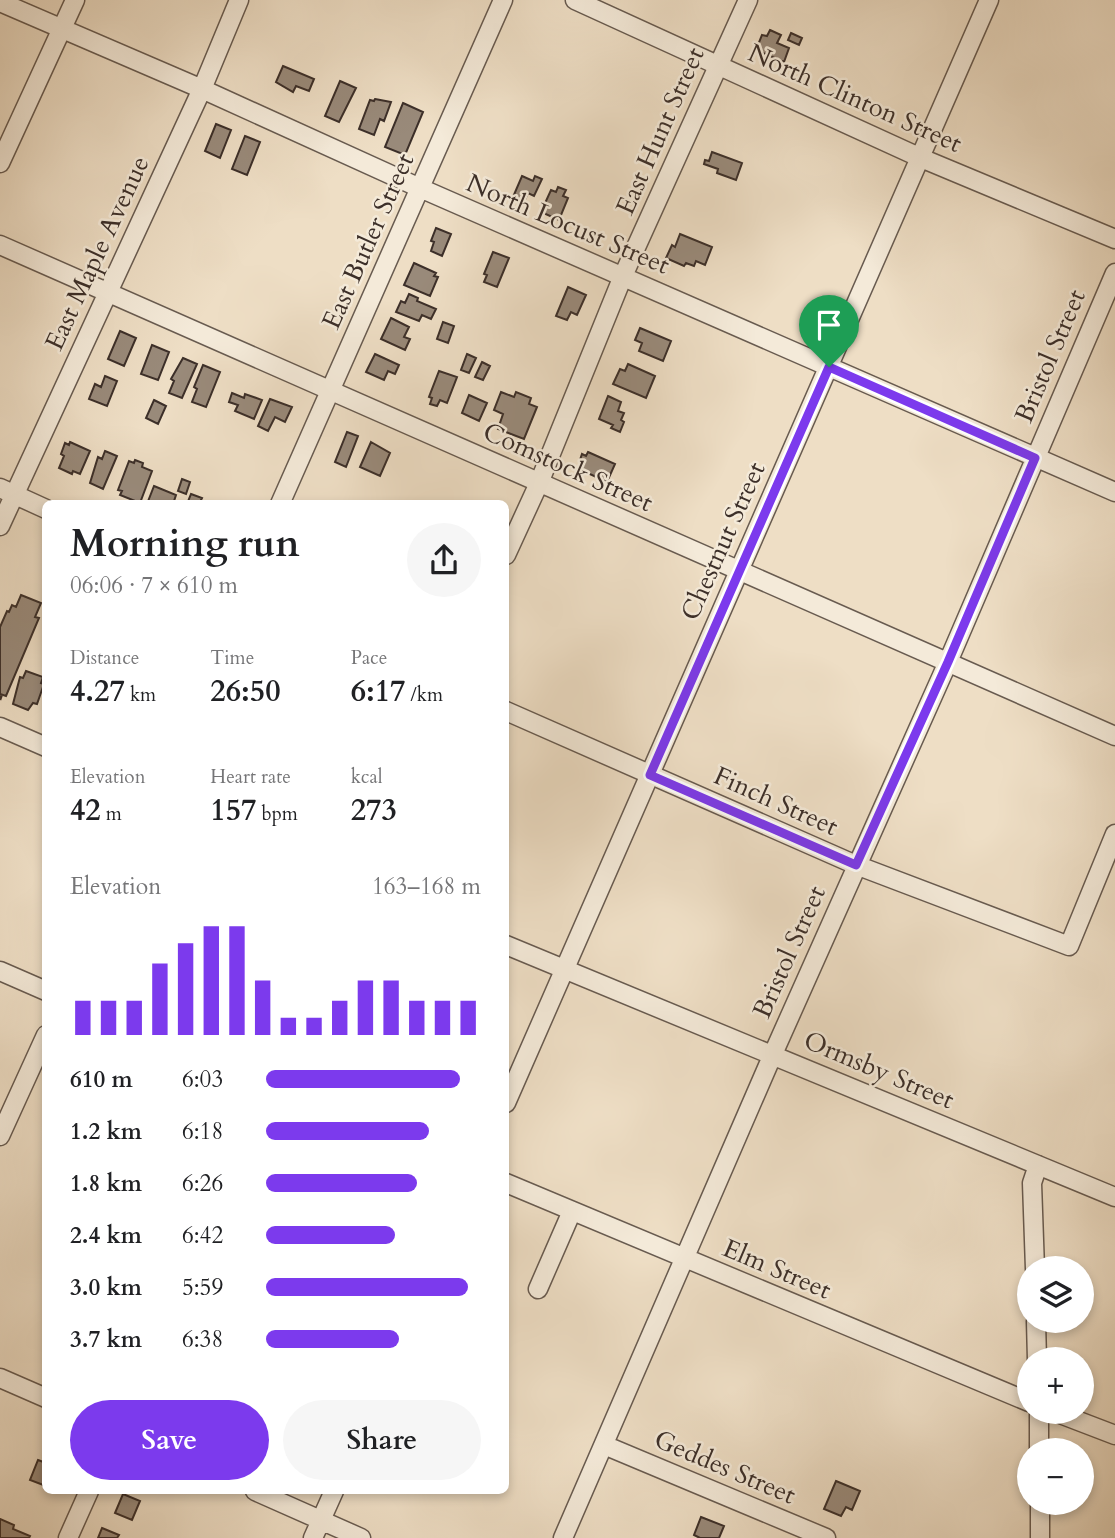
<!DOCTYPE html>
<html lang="en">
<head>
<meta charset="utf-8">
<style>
	:root { --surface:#fff; --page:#f6f6f6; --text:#202124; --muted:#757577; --accent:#7c3aed }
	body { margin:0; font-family:Cardo,serif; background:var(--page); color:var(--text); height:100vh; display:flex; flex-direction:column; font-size:26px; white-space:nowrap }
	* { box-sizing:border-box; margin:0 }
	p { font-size:23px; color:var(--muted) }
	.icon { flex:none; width:38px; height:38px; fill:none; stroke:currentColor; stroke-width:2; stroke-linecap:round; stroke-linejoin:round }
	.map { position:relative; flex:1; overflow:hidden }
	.side { position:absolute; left:42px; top:500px; width:467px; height:994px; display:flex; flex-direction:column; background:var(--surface); border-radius:10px; box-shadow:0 4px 10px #0003 }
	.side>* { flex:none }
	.buttons { position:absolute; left:1017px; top:1256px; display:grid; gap:14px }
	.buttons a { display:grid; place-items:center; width:77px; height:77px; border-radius:50%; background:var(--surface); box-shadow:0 4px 10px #0003; font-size:35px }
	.pin { position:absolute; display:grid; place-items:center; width:60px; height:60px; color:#fff; margin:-72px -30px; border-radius:50% 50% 50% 0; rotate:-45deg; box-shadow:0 0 7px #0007 }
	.pin .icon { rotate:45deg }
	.round { display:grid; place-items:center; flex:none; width:74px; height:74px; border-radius:37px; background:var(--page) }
	.headline { display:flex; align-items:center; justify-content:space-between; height:119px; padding:0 28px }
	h1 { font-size:38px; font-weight:800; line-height:52px }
	.stats { display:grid; grid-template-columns:repeat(3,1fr); gap:10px; height:119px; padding:7px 28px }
	.stats div { display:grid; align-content:center }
	.stats b { font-size:30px; font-weight:800 }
	.stats small { font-size:19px; font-weight:400 }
	.stats p { font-size:19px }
	.chart { height:196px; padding:14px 28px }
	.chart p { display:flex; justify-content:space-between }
	.chart svg { width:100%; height:126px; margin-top:7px; stroke:var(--accent); stroke-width:6 }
	.primary-button { display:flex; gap:14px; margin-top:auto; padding:14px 28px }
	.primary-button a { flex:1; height:80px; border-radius:42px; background:var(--accent); color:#fff; font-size:28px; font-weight:800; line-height:80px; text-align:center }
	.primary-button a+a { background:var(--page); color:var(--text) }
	ul { padding:0 28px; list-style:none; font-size:23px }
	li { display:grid; grid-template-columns:112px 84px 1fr; align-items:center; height:52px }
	li i { height:18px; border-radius:9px; background:var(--accent) }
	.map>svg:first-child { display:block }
	.building { fill:#998a7a; stroke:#3c2f29; stroke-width:2 }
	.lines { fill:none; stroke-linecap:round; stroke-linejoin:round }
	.minor-casing { stroke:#685b50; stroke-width:21 }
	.path { stroke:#3c2f29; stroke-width:2.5; stroke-dasharray:5 3.5; stroke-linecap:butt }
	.minor { stroke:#f4ead9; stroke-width:18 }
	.route-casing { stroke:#fff; stroke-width:14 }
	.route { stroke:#7c3aed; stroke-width:9 }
	.labels { text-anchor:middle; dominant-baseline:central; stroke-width:5; stroke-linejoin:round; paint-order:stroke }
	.street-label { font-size:26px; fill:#3c2f29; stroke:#f4ead9 }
</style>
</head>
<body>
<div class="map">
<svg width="1115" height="1538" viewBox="0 0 1115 1538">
	<rect width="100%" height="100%" fill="#eedec5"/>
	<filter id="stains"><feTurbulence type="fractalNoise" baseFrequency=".00286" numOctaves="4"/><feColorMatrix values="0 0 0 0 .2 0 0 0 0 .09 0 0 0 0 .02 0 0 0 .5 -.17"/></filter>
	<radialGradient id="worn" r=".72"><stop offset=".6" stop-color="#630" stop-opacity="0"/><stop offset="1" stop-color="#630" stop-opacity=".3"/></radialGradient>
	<!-- building -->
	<path class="building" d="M770,30L781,35L777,43L789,48L784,62L756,50L762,35L767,36Z
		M791,33L802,38L799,45L788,40Z
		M283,66L314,79L309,91L296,86L293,92L276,82Z
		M340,81L356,88L339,122L325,116Z
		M375,99L391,102L384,121L380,119L374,135L359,129L370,100L374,101Z
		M403,103L423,112L405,155L385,147Z
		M216,124L231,130L220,158L205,151Z
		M245,136L260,142L247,175L232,169Z
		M712,152L742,163L736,180L717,173L718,169L704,164L705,160L709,161Z
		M522,176L533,181L535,176L542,179L534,196L528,193L524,202L513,197Z
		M558,187L566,190L563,196L568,198L559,220L541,212L551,190L556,192Z
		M436,228L451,234L442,256L431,251L434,242L431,241Z
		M680,234L712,247L705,265L696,261L694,266L686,263L684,266L666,258L672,245L675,247Z
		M493,252L509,258L497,287L484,282L487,275L484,274Z
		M414,263L436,273L434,276L438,277L430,296L404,285Z
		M568,287L586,295L577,315L571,312L567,320L556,316Z
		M409,294L418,298L417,301L436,309L431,319L422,315L419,321L396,312L401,301L405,303Z
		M391,318L409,327L404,337L410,339L405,350L381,339Z
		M443,322L454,326L448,343L437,339Z
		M640,328L671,341L663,361L639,351L642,343L635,340Z
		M120,331L136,338L124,366L108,359Z
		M152,345L169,352L158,380L141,374Z
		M375,354L399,365L395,374L388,371L384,380L366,372Z
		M467,354L476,358L469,373L461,370Z
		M183,358L197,364L182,398L169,393L174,381L171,379Z
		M482,362L490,366L483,380L475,377Z
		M628,364L655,376L646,398L613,384L620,369L625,371Z
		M203,365L220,372L206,407L192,402L197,389L194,387Z
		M439,371L457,377L447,403L440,400L437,406L430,404L432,398L429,397Z
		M105,376L117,381L107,406L89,399L95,384L101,387Z
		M501,392L514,397L516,392L531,398L529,404L537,407L524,439L498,429L503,414L494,410Z
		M232,393L244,398L245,394L262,400L254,419L235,411L238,405L229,402Z
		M469,395L487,403L479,421L462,413Z
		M608,396L621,402L618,411L624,413L621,420L624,422L620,432L611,428L613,425L599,419Z
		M270,399L292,407L285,422L275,417L268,431L258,426Z
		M154,400L166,406L158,424L146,418Z
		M347,432L358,436L346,467L335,462Z
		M70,442L90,451L80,474L73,471L72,474L59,468L64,456L61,454L65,443L69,445Z
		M371,442L390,453L380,476L360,467Z
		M105,451L117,456L103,489L90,483L98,457L102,459Z
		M588,452L615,464L607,482L581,470L585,462L580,460L582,454L586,456Z
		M135,460L143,463L142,467L152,471L140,503L120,495L122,491L118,490L129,461L134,463Z
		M182,479L190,482L186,494L178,491Z
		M154,486L176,495L173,504H147Z
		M191,494L202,498L201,500L206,504H187Z
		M21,595L41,603L35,617L39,618L6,696L0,694V627L7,611L9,612L12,605L16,607Z
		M26,671L43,677L41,683L44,684L37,704L33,703L28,710L13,704L20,677L23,678Z
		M38,1460L46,1463V1486L30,1480Z
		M836,1481L860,1491L852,1510L846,1507L841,1516L824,1509Z
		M123,1494L140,1501L132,1520L115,1513Z
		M701,1517L724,1526L719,1538H700L694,1535Z
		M0,1519L14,1525L13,1529L30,1536L29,1538H0Z
		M102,1528L119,1535L117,1538H98Z"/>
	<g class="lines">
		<!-- minor casing -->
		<g class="minor-casing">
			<path id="minor" d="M575,0L921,158L1115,239
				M0,2L202,89L420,188L1115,492
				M0,163L75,0
				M0,245L1115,736
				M0,488L46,509
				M280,504L503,0
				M0,526L202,89L239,0
				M506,555L539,483L623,276L748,0
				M506,711L856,865L1069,946L1115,834
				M0,727L46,747
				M506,945L1115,1197
				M0,971L46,991
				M506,1103L989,0
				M0,1136L46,1035
				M506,1183L1029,1402
				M1035,1269L1032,1183L1038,1165
				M538,1289L572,1211
				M1036,1321L1037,1360
				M0,1378L46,1398
				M1039,1412V1451
				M1055,1412L1115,1435
				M604,1445L826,1538
				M255,1491L361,1538
				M1040,1503V1538
				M68,1538L89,1491
				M313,1538L334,1491
				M563,1538L773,1054L948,662L1115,273"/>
		</g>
		<!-- path -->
		<path class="path" d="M0,700L2,694"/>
		<!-- minor -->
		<use href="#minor" class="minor"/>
	</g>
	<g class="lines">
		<!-- route casing -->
		<g class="route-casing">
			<path id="route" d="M829,367L1035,458L948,662L856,865L650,775Z"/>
		</g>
		<!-- route -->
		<use href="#route" class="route"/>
	</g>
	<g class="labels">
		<!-- street labels -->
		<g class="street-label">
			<text transform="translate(855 98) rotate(24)">North Clinton Street</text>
			<text transform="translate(660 131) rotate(-66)">East Hunt Street</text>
			<text transform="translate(568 224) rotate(23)">North Locust Street</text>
			<text transform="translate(368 241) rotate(-66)">East Butler Street</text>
			<text transform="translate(97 253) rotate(-65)">East Maple Avenue</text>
			<text transform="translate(1050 356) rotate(-67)">Bristol Street</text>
			<text transform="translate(568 467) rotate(24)">Comstock Street</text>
			<text transform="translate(723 541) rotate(-66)">Chestnut Street</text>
			<text transform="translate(776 801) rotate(24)">Finch Street</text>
			<text transform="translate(789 952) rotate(-66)">Bristol Street</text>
			<text transform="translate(879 1070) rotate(23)">Ormsby Street</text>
			<text transform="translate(777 1269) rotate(23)">Elm Street</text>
			<text transform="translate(725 1467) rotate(23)">Geddes Street</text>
		</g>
	</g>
	<rect width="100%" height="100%" filter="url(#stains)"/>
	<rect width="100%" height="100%" fill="url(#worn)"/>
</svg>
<div class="buttons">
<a><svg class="icon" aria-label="layers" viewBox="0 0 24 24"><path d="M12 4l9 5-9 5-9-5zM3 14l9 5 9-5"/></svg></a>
<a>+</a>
<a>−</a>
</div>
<div class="pin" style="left:829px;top:367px;background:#1e9e55"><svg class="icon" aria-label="arrive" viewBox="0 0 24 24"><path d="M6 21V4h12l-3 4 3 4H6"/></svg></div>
<section class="side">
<div class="headline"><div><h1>Morning run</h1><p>06:06 · 7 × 610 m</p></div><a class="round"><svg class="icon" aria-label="share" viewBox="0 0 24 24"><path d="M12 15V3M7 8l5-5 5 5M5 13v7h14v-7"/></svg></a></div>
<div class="stats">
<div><p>Distance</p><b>4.27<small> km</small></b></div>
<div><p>Time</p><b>26:50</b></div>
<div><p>Pace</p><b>6:17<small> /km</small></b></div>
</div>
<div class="stats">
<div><p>Elevation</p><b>42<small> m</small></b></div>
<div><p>Heart rate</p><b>157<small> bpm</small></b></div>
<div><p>kcal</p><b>273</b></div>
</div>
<div class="chart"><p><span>Elevation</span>163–168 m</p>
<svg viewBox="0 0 160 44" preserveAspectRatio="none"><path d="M5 44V32M15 44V32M25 44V32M35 44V19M45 44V12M55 44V6M65 44V6M75 44V25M85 44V38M95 44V38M105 44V32M115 44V25M125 44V25M135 44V32M145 44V32M155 44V32"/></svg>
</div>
<ul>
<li><b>610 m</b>6:03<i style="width:90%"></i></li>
<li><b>1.2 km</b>6:18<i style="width:76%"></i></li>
<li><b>1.8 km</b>6:26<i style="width:70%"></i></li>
<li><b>2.4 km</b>6:42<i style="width:60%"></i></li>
<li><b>3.0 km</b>5:59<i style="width:94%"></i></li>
<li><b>3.7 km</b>6:38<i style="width:62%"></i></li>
</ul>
<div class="primary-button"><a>Save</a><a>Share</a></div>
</section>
</div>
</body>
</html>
